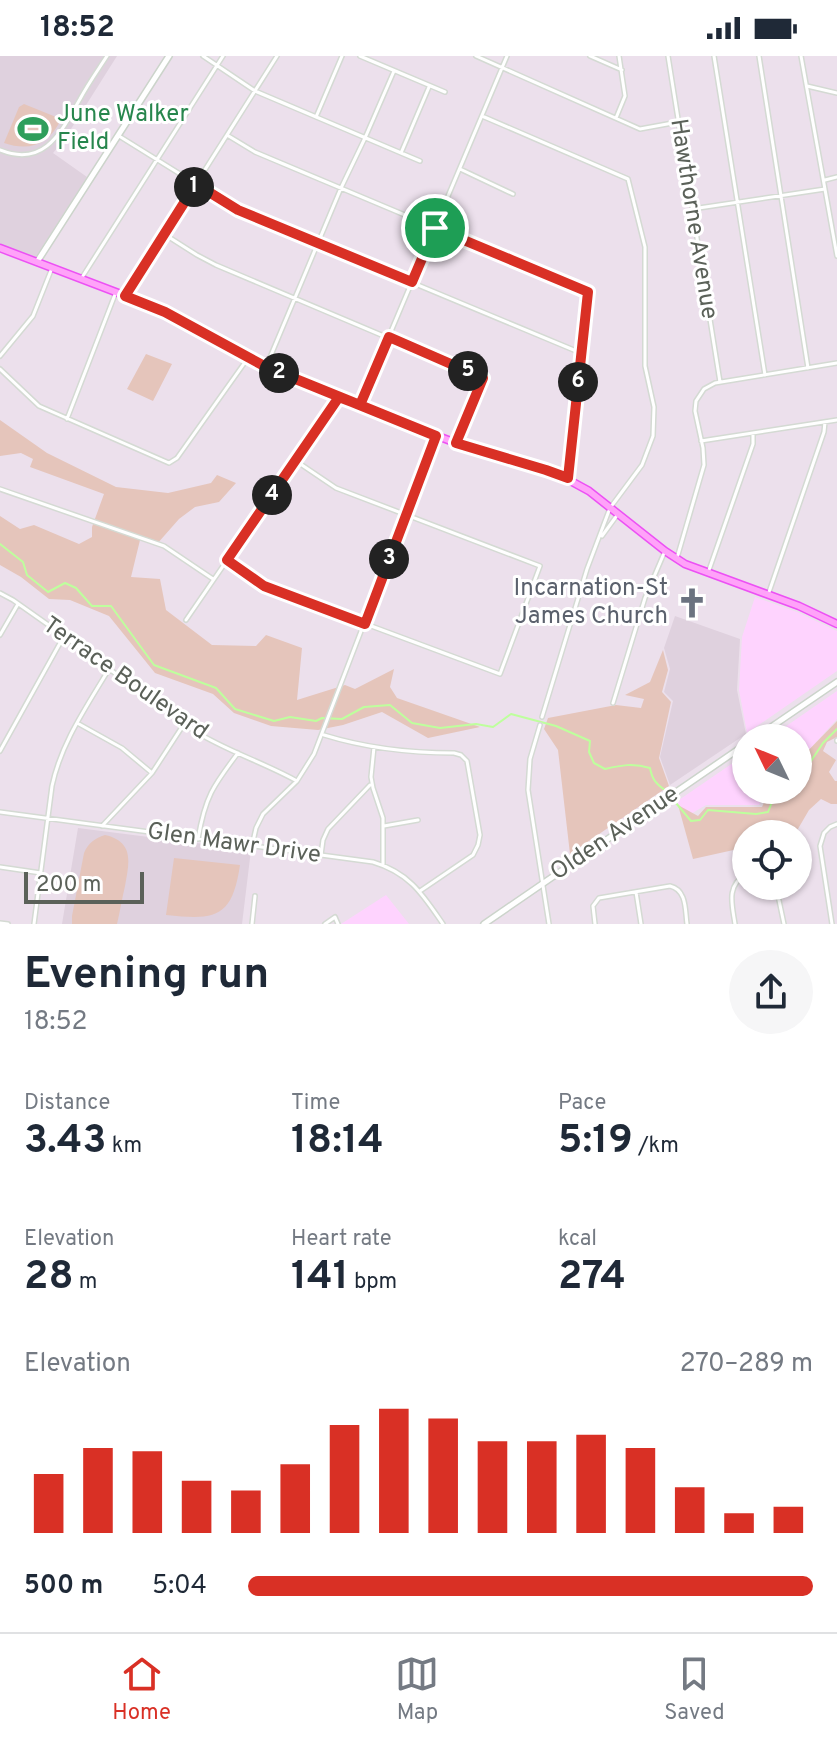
<!DOCTYPE html>
<html lang="en">
<head>
<meta charset="utf-8">
<style>
	:root { --surface:#fff; --page:#f6f6f7; --text:#1f2937; --muted:#747a83; --line:#e0e1e3; --accent:#d93025 }
	body { margin:0; font-family:Overpass,sans-serif; background:var(--page); color:var(--text); height:100vh; display:flex; flex-direction:column; font-size:30px; white-space:nowrap }
	* { box-sizing:border-box; margin:0 }
	p { font-size:26px; color:var(--muted) }
	.icon { flex:none; width:44px; height:44px; fill:none; stroke:currentColor; stroke-width:2; stroke-linecap:round; stroke-linejoin:round }
	.map { position:relative; height:868px; overflow:hidden }
	.sheet { display:flex; flex-direction:column; background:var(--surface); flex:1 }
	.sheet>* { flex:none }
	.needle { width:52px; rotate:313deg }
	.controls { position:absolute; left:732px; top:668px; display:grid; gap:16px }
	.controls a { display:grid; place-items:center; width:80px; height:80px; border-radius:50%; background:var(--surface); box-shadow:0 2px 6px #0004; font-size:40px }
	.scale { position:absolute; left:24px; bottom:20px; width:120px; box-sizing:border-box; padding-left:8px; border:4px solid #5b6159; border-top:0; font-size:22px; line-height:28px; white-space:nowrap; color:#5b6159; -webkit-text-stroke:6px #fff; paint-order:stroke }
	.pin { position:absolute; display:grid; place-items:center; width:68px; height:68px; color:#fff; margin:-34px; border:4px solid #fff; border-radius:50%; box-shadow:0 2px 8px #0007 }
	.km { position:absolute; width:40px; height:40px; margin:-20px; border-radius:50%; background:#222; color:#fff; font-size:22px; line-height:40px; text-align:center }
	.round { display:grid; place-items:center; flex:none; width:84px; height:84px; border-radius:42px; background:var(--page) }
	.headline { display:flex; align-items:center; justify-content:space-between; height:136px; padding:0 24px }
	h1 { font-size:44px; font-weight:700; line-height:60px }
	.stats { display:grid; grid-template-columns:repeat(3,1fr); gap:12px; height:136px; padding:8px 24px }
	.stats div { display:grid; align-content:center }
	.stats b { font-size:40px; font-weight:700 }
	.stats small { font-size:22px; font-weight:400 }
	.stats p { font-size:22px }
	.chart { height:224px; padding:16px 24px }
	.chart p { display:flex; justify-content:space-between }
	.chart svg { width:100%; height:144px; margin-top:8px; stroke:var(--accent); stroke-width:6 }
	ul { padding:0 24px; list-style:none; font-size:26px }
	li { display:grid; grid-template-columns:128px 96px 1fr; align-items:center; height:60px }
	li i { height:20px; border-radius:10px; background:var(--accent) }
	.status { display:flex; justify-content:space-between; align-items:center; height:56px; padding:0 40px; background:var(--surface); direction:ltr }
	.status svg { height:22px; fill:currentColor }
	.dock { display:flex; justify-content:space-around; align-items:center; height:112px; border-top:2px solid var(--line); background:var(--surface); font-size:22px; color:var(--muted) }
	.dock a { display:grid; justify-items:center; gap:4px }
	.dock .on { color:var(--accent) }
	.map>svg:first-child { display:block }
	.commercial { fill:#fed3fe }
	.education { fill:#dfd1de }
	.green { fill:#e5c5bb }
	.lines { fill:none; stroke-linecap:round; stroke-linejoin:round }
	.stream { stroke:#beff9d; stroke-width:2 }
	.street-casing { stroke:#d4dad3; stroke-width:6 }
	.secondary-casing { stroke:#ccd4cb; stroke-width:8 }
	.primary-casing { stroke:#ec51f4; stroke-width:9 }
	.street { stroke:#fff; stroke-width:3 }
	.secondary { stroke:#fff; stroke-width:5 }
	.primary { stroke:#ffa2f9; stroke-width:6 }
	.route-casing { stroke:#fff; stroke-width:16 }
	.route { stroke:#d93025; stroke-width:10 }
	.labels { text-anchor:middle; dominant-baseline:central; stroke-width:6; stroke-linejoin:round; paint-order:stroke }
	.leisure-label { font-size:24px; fill:#27864d; stroke:#fff; text-anchor:start }
	.street-label { font-size:24px; fill:#5b6159; stroke:#fff }
	.worship-label { font-size:24px; fill:#5b616d; stroke:#fff; text-anchor:end }
</style>
</head>
<body>
<div class="status"><b>18:52</b><svg viewBox="0 0 49 12"><path d="M0 12V9h3v3zM5 12V6h3v6zM10 12V3h3v9zM15 12V0h3v12zM26 1h20v11H26zM47 4h2v5h-2z"/></svg></div>
<div class="map">
<svg width="837" height="868" viewBox="0 0 837 868">
	<rect width="100%" height="100%" fill="#ece0ec"/>
	<!-- commercial -->
	<path class="commercial" d="M755,541L797,556L837,575V615L747,677L739,634L742,581Z
		M837,635V663L798,706V682H769Z
		M746,698V734H766L759,749H706L689,759L676,746Z
		M386,839L409,868H341Z"/>
	<!-- education -->
	<path class="education" d="M0,0H117L64,84L53,97L87,121L35,202L0,189Z
		M675,560L740,583L737,634L746,678L670,729L660,701L673,645L664,636L670,613L664,592Z
		M78,772L251,794L242,868H62Z"/>
	<!-- green -->
	<path class="green" d="M24,48L61,63C50,88 30,96 4,87L19,51Z
		M146,298L172,308L153,345L127,333Z
		M0,364L47,397L116,431L168,437L211,427L217,419L236,427L219,446L195,451L179,463L157,488L141,480L131,521L160,523L166,554L212,589L256,590L266,579L302,592L297,644L345,629L355,633L394,613L390,631L397,642L480,671L428,682L382,656L343,669L318,674L271,670L234,657L213,638L155,617L109,560L70,544L49,543L21,521L0,509V460L20,473L34,469L79,488L92,481V471L104,438L30,411L33,403L21,397L0,400Z
		M663,594L668,614L662,636L671,646L659,702L669,730L570,798L558,694L544,673L548,662L616,649L641,652L644,643L625,639L650,626Z
		M837,665V681L827,686L823,695L836,704L829,716L835,725H837V748H831L821,743L809,754L795,778H746V794L738,793L693,803L678,749L698,760L706,751H762L770,734H798V705Z
		M105,779C135,786 129,807 125,830C122,843 120,855 117,868H72V860L84,797C88,787 95,782 105,779Z
		M174,802L240,809C232,863 215,864 166,859Z"/>
	<g class="lines">
		<!-- stream -->
		<path class="stream" d="M0,488L23,506L27,519L48,536L65,527L76,532L92,550H111L154,609L216,632L235,653L274,665L290,661L316,665L322,662L342,663L364,651L390,649L412,667L440,672L476,668L493,671L511,658L556,670L590,685L589,696L594,707L605,713C622,709 633,707 650,712C652,723 656,728 665,734
			M798,722L805,714L823,687L837,673
			M676,747L691,765L700,764L708,754L756,758L768,756L774,741L784,734"/>
		<!-- street casing -->
		<g class="street-casing">
			<path id="street" d="M203,0L255,35L420,105
				M360,0L445,36
				M476,0L640,73L678,66
				M590,0L622,14
				M668,0L720,326
				M714,0L765,319
				M759,0L808,312
				M801,0L837,200
				M807,30L837,37
				M482,60L628,123L645,191V310L654,351L653,380L642,409L610,452L587,513L542,661
				M316,61L342,0
				M616,62L625,40L619,0
				M227,79L255,96L588,236L568,421
				M119,80L238,154L581,297
				M0,94C45,112 61,76 80,43C88,28 98,14 107,0
				M401,97L429,31
				M460,113L513,138
				M825,124L837,121
				M692,153L825,133
				M164,178L197,199L216,209L483,322L456,387
				M81,223L223,0
				M125,240L277,0
				M0,300L33,260L52,212
				M266,311L341,132L365,82L394,15
				M0,313L39,350L169,407L177,402L248,302
				M360,349L507,0
				M67,363L116,236
				M701,385L837,364
				M0,433L164,490L213,523
				M602,480L618,458
				M677,502L704,409L703,392L695,355L696,345L704,333L715,327L837,307
				M227,504L264,530L500,618L540,510L336,432L296,405
				M709,514L753,388V377
				M0,537L13,544L64,580L193,674C226,695 263,706 297,725
				M768,539L824,376L825,366
				M186,564L339,341
				M0,579L18,548
				M613,647L645,542L665,495
				M79,668L122,692L152,717
				M540,669L530,703L528,734L549,868
				M324,679C366,692 410,697 454,697L461,699L467,705L480,779L478,789L473,799L420,835
				M837,684V685
				M374,691L371,721L373,732L383,762V809
				M0,695L64,580
				M0,756L373,806C410,817 423,839 443,868
				M102,770L152,717L184,668
				M384,770L418,764
				M198,783C205,741 213,730 238,697
				M252,790L256,772L263,758L297,725L314,698L435,382
				M321,799L323,784L328,773L370,729
				M0,811L41,817
				M776,830L784,868
				M636,836L641,868
				M0,867L8,868
				M34,868L52,730C61,687 87,650 109,613
				M252,868L255,840
				M325,868L335,861L338,868
				M595,868L593,850L599,842L670,830C687,834 685,854 687,868
				M735,868C732,848 726,830 746,818
				M832,868L820,790L824,777L830,771L837,768"/>
		</g>
		<!-- secondary casing -->
		<g class="secondary-casing">
			<path id="secondary" d="M37,206L169,0
				M755,682L837,626
				M484,868L746,688"/>
		</g>
		<!-- primary casing -->
		<g class="primary-casing">
			<path id="primary" d="M0,192L155,251L266,311L393,363L456,387L556,417L589,435L665,495L685,508L799,550L837,568"/>
		</g>
		<!-- street -->
		<use href="#street" class="street"/>
		<!-- secondary -->
		<use href="#secondary" class="secondary"/>
		<!-- primary -->
		<use href="#primary" class="primary"/>
	</g>
	<g class="lines">
		<!-- route casing -->
		<g class="route-casing">
			<path id="route" d="M435,172L412,226L238,154L196,128L125,240L165,256L266,311L436,380L365,568L264,530L227,504L339,341L360,349L389,281L483,322L456,387L546,414L568,422L588,236L435,172"/>
		</g>
		<!-- route -->
		<use href="#route" class="route"/>
	</g>
	<!-- icons -->
	<defs>
		<g id="stadium-bare" transform="scale(2.4)"><path d="M0-5a6.5 5 0 1 0 0 10a6.5 5 0 1 0 0-10ZM-3.5-1.8h7v3.6h-7Z" fill="#2e9e5b" stroke="#fff" stroke-width="2.5" paint-order="stroke"/></g>
		<g id="church-bare" transform="scale(2.4)"><path d="M-1.2-6h2.4v3.5h3.3v2.4h-3.3V6h-2.4V-.1h-3.3v-2.4h3.3Z" fill="#6b7280" stroke="#fff" stroke-width="2.5" paint-order="stroke"/></g>
	</defs>
	<g fill-rule="evenodd">
		<use href="#stadium-bare" x="33" y="73"/>
		<use href="#church-bare" x="692" y="547"/>
	</g>
	<g class="labels">
		<!-- leisure labels -->
		<g class="leisure-label">
			<text x="57" y="59">June Walker<tspan x="57" dy="28">Field</tspan></text>
		</g>
		<!-- street labels -->
		<g class="street-label">
			<text transform="translate(693 163) rotate(81)">Hawthorne Avenue</text>
			<text transform="translate(125 623) rotate(35)">Terrace Boulevard</text>
			<text transform="translate(615 778) rotate(-34)">Olden Avenue</text>
			<text transform="translate(234 788) rotate(8)">Glen Mawr Drive</text>
		</g>
		<!-- worship labels -->
		<g class="worship-label">
			<text x="668" y="533">Incarnation-St<tspan x="668" dy="28">James Church</tspan></text>
		</g>
	</g>
</svg>
<div class="controls">
<a><svg class="needle" viewBox="-14 -14 28 28"><path d="M0-13l5 13h-10z" fill="#e53935"/><path d="M0 13l5-13h-10z" fill="#747a83"/></svg></a>
<a><svg class="icon" aria-label="locate" viewBox="0 0 24 24"><circle cx="12" cy="12" r="6"/><path d="M12 2v4M12 18v4M2 12h4M18 12h4"/></svg></a>
</div>
<div class="scale">200 m</div>
<div class="pin" style="left:435px;top:172px;background:#1e9e55"><svg class="icon" aria-label="arrive" viewBox="0 0 24 24"><path d="M6 21V4h12l-3 4 3 4H6"/></svg></div>
<b class="km" style="left:194px;top:131px">1</b>
<b class="km" style="left:279px;top:317px">2</b>
<b class="km" style="left:389px;top:503px">3</b>
<b class="km" style="left:272px;top:439px">4</b>
<b class="km" style="left:468px;top:315px">5</b>
<b class="km" style="left:578px;top:326px">6</b>
</div>
<section class="sheet">
<div class="headline"><div><h1>Evening run</h1><p>18:52</p></div><a class="round"><svg class="icon" aria-label="share" viewBox="0 0 24 24"><path d="M12 15V3M7 8l5-5 5 5M5 13v7h14v-7"/></svg></a></div>
<div class="stats">
<div><p>Distance</p><b>3.43<small> km</small></b></div>
<div><p>Time</p><b>18:14</b></div>
<div><p>Pace</p><b>5:19<small> /km</small></b></div>
</div>
<div class="stats">
<div><p>Elevation</p><b>28<small> m</small></b></div>
<div><p>Heart rate</p><b>141<small> bpm</small></b></div>
<div><p>kcal</p><b>274</b></div>
</div>
<div class="chart"><p><span>Elevation</span>270–289 m</p>
<svg viewBox="0 0 160 44" preserveAspectRatio="none"><path d="M5 44V26M15 44V18M25 44V19M35 44V28M45 44V31M55 44V23M65 44V11M75 44V6M85 44V9M95 44V16M105 44V16M115 44V14M125 44V18M135 44V30M145 44V38M155 44V36"/></svg>
</div>
<ul>
<li><b>500 m</b>5:04<i style="width:100%"></i></li>
</ul>
</section>
<nav class="dock">
<a class="on"><svg class="icon" aria-label="home" viewBox="0 0 24 24"><path d="M3 11l9-7 9 7M6 9v11h12V9"/></svg>Home</a>
<a><svg class="icon" aria-label="map" viewBox="0 0 24 24"><path d="M3 6l6-2 6 2 6-2v14l-6 2-6-2-6 2zM9 4v14M15 6v14"/></svg>Map</a>
<a><svg class="icon" aria-label="saved" viewBox="0 0 24 24"><path d="M7 4h10v16l-5-4-5 4z"/></svg>Saved</a>
</nav>
</body>
</html>
